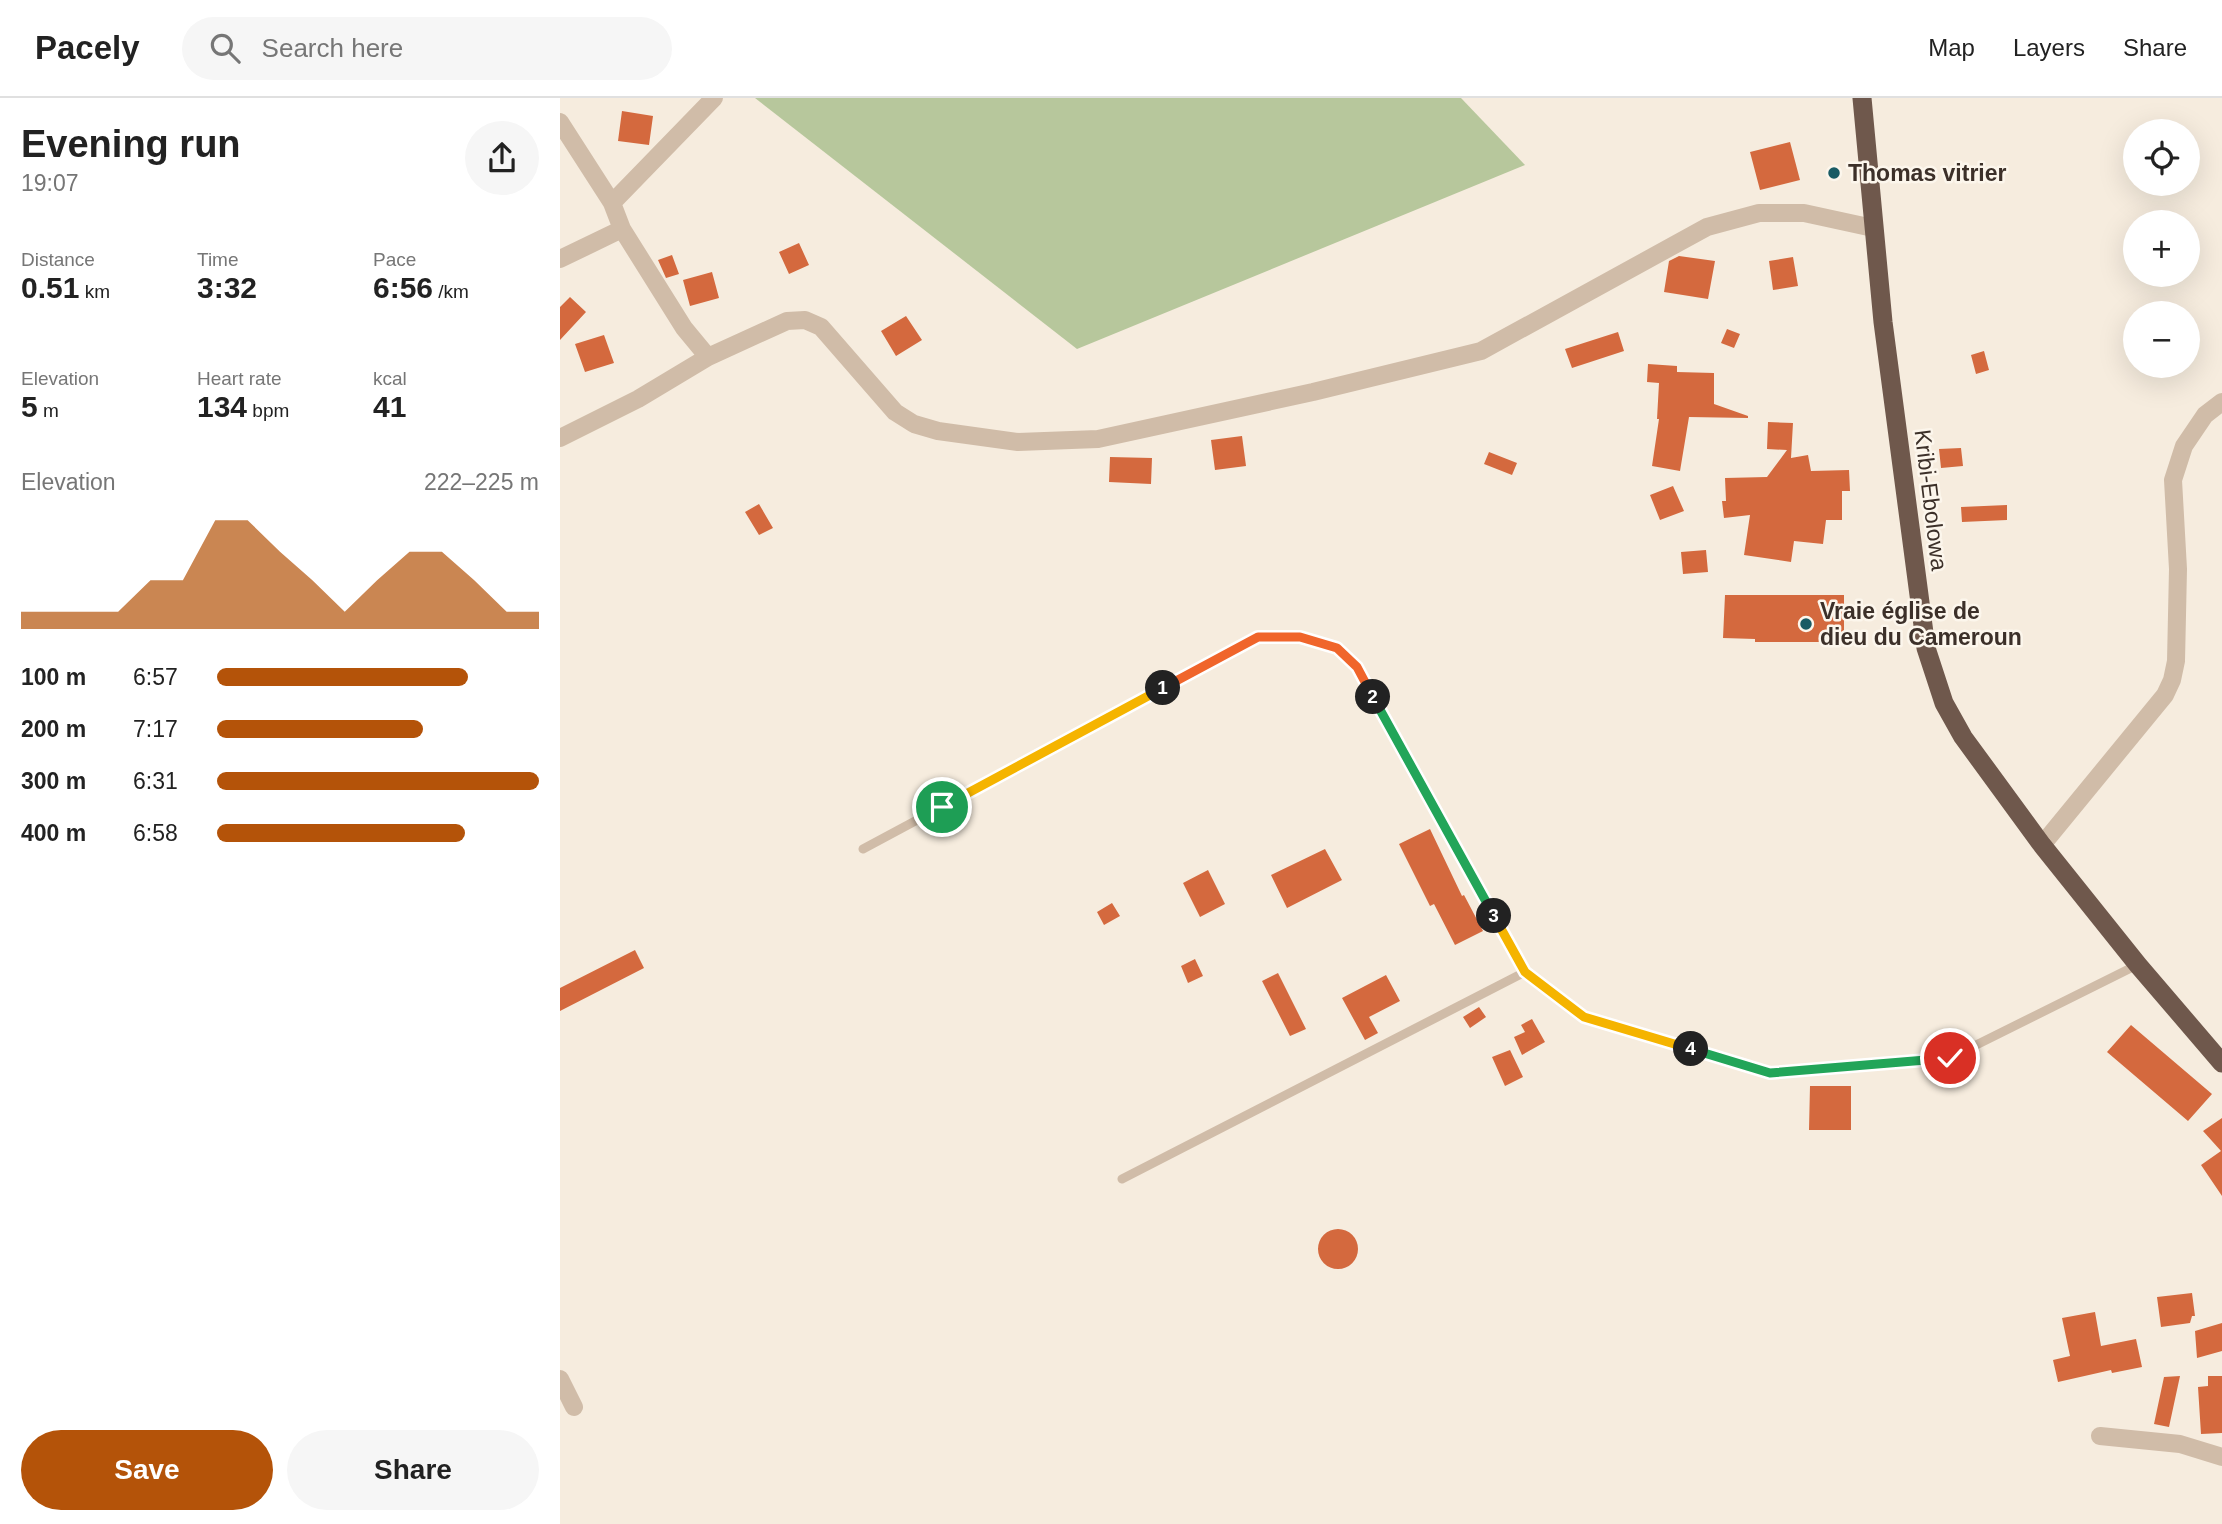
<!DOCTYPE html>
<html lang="en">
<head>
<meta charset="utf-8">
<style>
	:root { --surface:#fff; --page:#f6f6f6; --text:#222; --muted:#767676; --line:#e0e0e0; --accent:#b45309 }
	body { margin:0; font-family:Helvetica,sans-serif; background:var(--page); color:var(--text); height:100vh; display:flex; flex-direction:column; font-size:26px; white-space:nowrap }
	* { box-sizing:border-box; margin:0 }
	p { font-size:23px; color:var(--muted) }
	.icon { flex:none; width:38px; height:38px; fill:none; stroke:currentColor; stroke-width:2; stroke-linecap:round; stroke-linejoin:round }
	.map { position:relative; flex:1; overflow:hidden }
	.panel { display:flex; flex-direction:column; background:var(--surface); width:560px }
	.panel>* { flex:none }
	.buttons { position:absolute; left:1563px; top:21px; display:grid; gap:14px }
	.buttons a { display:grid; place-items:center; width:77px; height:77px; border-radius:50%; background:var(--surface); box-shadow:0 7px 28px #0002; font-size:35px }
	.pin { position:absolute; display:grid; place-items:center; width:60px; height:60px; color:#fff; margin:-30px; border:4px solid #fff; border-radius:50%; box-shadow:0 2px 7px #0007 }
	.km { position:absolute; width:35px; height:35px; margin:-18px; border-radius:50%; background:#222; color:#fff; font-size:19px; line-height:35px; text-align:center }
	.round { display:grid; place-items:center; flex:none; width:74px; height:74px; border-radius:37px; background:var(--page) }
	.head { display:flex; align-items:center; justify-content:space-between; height:119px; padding:0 21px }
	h1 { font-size:38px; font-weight:800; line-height:52px }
	.stats { display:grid; grid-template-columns:repeat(3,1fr); gap:10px; height:119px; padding:7px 21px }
	.stats div { display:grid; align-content:center }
	.stats b { font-size:30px; font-weight:800 }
	.stats small { font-size:19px; font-weight:400 }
	.stats p { font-size:19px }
	.chart { height:196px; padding:14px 21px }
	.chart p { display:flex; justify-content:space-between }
	.chart svg { width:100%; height:126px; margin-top:7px; fill:var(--accent); opacity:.7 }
	.cta { display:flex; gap:14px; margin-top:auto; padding:14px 21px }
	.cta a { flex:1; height:80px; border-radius:42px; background:var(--accent); color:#fff; font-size:28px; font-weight:800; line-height:80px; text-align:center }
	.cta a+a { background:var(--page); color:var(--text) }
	ul { padding:0 21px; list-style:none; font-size:23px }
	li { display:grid; grid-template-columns:112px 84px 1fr; align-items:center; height:52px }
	li i { height:18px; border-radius:9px; background:var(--accent) }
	header { display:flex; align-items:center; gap:42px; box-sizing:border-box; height:98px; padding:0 35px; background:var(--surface); border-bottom:2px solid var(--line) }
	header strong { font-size:33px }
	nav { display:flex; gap:38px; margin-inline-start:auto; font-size:24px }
	.search { width:490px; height:63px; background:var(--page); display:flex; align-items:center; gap:18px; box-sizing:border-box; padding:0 24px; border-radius:38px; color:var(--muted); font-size:26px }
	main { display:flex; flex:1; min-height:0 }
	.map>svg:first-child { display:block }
	.green { fill:#b7c79c }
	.building { fill:#d4693e }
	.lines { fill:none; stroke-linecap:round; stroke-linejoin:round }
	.service { stroke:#d0bca8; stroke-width:9 }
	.minor { stroke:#d0bca8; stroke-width:18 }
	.trunk { stroke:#6f584c; stroke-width:19 }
	.split-1-casing { stroke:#fff; stroke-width:14 }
	.split-2-casing { stroke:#fff; stroke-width:14 }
	.split-3-casing { stroke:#fff; stroke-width:14 }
	.split-4-casing { stroke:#fff; stroke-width:14 }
	.split-5-casing { stroke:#fff; stroke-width:14 }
	.split-1 { stroke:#f5b400; stroke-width:9 }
	.split-2 { stroke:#f0652b; stroke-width:9 }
	.split-3 { stroke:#22a559; stroke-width:9 }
	.split-4 { stroke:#f5b400; stroke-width:9 }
	.split-5 { stroke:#22a559; stroke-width:9 }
	.poi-dot { fill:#195b64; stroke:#fcf6ec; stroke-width:2.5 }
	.labels { text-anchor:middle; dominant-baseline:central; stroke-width:5; stroke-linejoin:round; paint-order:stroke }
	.poi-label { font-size:23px; font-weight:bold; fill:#3c3029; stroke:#fcf6ec; text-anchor:start }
	.street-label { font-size:23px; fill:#3c3029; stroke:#fcf6ec }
</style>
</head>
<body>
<header>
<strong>Pacely</strong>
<div class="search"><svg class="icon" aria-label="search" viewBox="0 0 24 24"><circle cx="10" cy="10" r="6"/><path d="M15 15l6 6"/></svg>Search here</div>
<nav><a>Map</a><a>Layers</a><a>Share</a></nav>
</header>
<main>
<section class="panel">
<div class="head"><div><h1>Evening run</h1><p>19:07</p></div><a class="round"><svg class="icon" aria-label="share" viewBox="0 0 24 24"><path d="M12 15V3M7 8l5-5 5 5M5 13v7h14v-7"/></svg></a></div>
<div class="stats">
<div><p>Distance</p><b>0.51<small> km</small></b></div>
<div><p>Time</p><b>3:32</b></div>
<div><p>Pace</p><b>6:56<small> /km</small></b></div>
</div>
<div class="stats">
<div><p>Elevation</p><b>5<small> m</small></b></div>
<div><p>Heart rate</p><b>134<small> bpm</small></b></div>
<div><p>kcal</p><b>41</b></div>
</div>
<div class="chart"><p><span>Elevation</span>222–225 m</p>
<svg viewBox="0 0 160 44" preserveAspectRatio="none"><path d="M0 44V38L10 38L20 38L30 38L40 27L50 27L60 6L70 6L80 17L90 27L100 38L110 27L120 17L130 17L140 27L150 38L160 38V44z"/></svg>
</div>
<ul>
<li><b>100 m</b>6:57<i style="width:78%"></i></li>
<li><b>200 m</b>7:17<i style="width:64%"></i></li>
<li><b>300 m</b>6:31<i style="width:100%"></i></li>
<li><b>400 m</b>6:58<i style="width:77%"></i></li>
</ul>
<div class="cta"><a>Save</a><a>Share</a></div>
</section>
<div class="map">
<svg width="1662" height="1426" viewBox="0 0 1662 1426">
	<rect width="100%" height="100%" fill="#f6ecde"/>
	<!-- green -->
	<path class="green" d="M195,0H901L965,67L517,251Z"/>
	<!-- building -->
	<path class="building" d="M62,13L93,18L89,47L58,43Z
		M1230,44L1240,82L1200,92L1190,54Z
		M239,145L249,167L229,176L219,154Z
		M112,157L119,176L106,180L98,162Z
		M1119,158L1155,163L1148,201L1104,194L1109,163Z
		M1233,159L1238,188L1213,192L1209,163Z
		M152,174L159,200L130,208L123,182Z
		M10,199L26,214L0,242V209Z
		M346,218L362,242L336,258L321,233Z
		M1167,231L1180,236L1174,250L1161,245Z
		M1058,234L1064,253L1012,270L1005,251Z
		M44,237L54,265L25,274L15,246Z
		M1424,253L1429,272L1416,276L1411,257Z
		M1088,266L1117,268V274L1154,275V306L1188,318V320L1129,319L1120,373L1092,368L1099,321H1097L1099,285L1087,284Z
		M1208,324L1233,325L1231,360L1248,357L1251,373L1289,372L1290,393H1282V422H1266L1263,446L1234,443L1231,464L1184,457L1190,417L1164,420L1162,403H1166L1165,380L1207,379L1227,352L1207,351Z
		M682,338L686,368L655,372L651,342Z
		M1401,350L1403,368L1381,370L1379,351Z
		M929,354L957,365L952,377L924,366Z
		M550,359L592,360L591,386L549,384Z
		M1113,388L1124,413L1100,422L1090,397Z
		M199,406L213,430L199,437L185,414Z
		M1447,407V422L1402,424L1401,409Z
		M1146,452L1148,474L1123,476L1121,454Z
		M1165,497H1284V544H1195V541L1163,540Z
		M870,731L902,798L904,797L923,833L895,847L874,806L870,808L839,746Z
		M765,751L782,782L727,810L711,777Z
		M648,772L665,806L640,819L623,785Z
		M552,805L560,818L544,827L537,814Z
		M75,852L84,870L0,913V890Z
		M635,861L643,878L628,885L621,868Z
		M718,875L746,931L730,938L702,883Z
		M826,877L840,903L809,919L818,935L805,942L782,900Z
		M919,909L926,919L910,930L903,919Z
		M972,921L985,944L962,957L954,939L965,934L961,927Z
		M1571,927L1652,996L1628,1023L1547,954Z
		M950,952L963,979L945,988L932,959Z
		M1250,988H1291V1032H1249Z
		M1662,1020V1098L1641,1067L1661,1053L1643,1033Z
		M758 1151a20 20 0 1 1 40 0a20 20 0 1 1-40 0Z
		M1632,1195L1635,1218H1632L1630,1225L1601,1229L1597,1199Z
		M1535,1214L1541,1248L1576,1241L1582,1269L1552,1275L1551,1272L1498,1284L1493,1262L1510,1258L1502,1220Z
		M1662,1225V1253L1637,1260L1635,1233Z
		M1620,1278L1609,1329L1594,1326L1604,1279Z
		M1648,1278H1662V1335L1641,1336L1638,1289L1648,1288Z"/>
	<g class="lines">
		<!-- service -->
		<path class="service" d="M303,751L698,539H740L777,550L797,569L965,874L1024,919L1210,975L1390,960L1577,867
			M562,1081L965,874"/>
		<!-- minor -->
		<path class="minor" d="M0,24L52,105L62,131L0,161
			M52,105L154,0
			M62,131L124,230L148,259
			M0,340L78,301L148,259L227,223L245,222L261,229L335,314L354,326L378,333L458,344L538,341L753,294L921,253L1147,129L1199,115H1244L1313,130
			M1482,747L1605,597L1612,582L1616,563L1618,471L1613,382L1624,348L1645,317L1662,304
			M0,1281L14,1309
			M1540,1338L1620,1346L1662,1359"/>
		<!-- trunk -->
		<path class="trunk" d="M1302,0L1323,224L1366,550L1384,605L1403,639L1482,747L1578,867L1662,965"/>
	</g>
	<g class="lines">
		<!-- split-1 casing -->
		<g class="split-1-casing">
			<path id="split-1" d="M382,709L603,590"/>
		</g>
		<!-- split-2 casing -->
		<g class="split-2-casing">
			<path id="split-2" d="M603,590L698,539H740L777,550L797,569L813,599"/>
		</g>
		<!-- split-3 casing -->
		<g class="split-3-casing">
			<path id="split-3" d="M813,599L934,818"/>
		</g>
		<!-- split-4 casing -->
		<g class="split-4-casing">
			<path id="split-4" d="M934,818L965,874L1024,919L1131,951"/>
		</g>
		<!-- split-5 casing -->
		<g class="split-5-casing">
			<path id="split-5" d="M1131,951L1210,975L1390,960"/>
		</g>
		<!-- split-1 -->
		<use href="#split-1" class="split-1"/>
		<!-- split-2 -->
		<use href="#split-2" class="split-2"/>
		<!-- split-3 -->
		<use href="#split-3" class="split-3"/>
		<!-- split-4 -->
		<use href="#split-4" class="split-4"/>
		<!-- split-5 -->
		<use href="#split-5" class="split-5"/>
	</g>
	<!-- markers -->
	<g class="poi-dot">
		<circle cx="1274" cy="75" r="7"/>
		<circle cx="1246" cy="526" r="7"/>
	</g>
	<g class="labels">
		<!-- poi labels -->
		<g class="poi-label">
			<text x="1288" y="75">Thomas vitrier</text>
			<text x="1260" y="513">Vraie église de<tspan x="1260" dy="26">dieu du Cameroun</tspan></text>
		</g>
		<!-- street labels -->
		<g class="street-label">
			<text transform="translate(1371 402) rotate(83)">Kribi-Ebolowa</text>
		</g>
	</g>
</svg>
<div class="buttons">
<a><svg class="icon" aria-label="locate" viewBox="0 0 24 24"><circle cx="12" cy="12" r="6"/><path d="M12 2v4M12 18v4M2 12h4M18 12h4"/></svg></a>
<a>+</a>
<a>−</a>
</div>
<div class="pin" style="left:382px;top:709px;background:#1e9e55"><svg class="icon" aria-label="arrive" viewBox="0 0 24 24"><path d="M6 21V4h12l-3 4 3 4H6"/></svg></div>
<div class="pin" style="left:1390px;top:960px;background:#d93025"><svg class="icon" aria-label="check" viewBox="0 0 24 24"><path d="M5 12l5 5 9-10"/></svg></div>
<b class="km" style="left:603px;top:590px">1</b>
<b class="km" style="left:813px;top:599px">2</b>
<b class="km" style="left:934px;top:818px">3</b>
<b class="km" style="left:1131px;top:951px">4</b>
</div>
</main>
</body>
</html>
